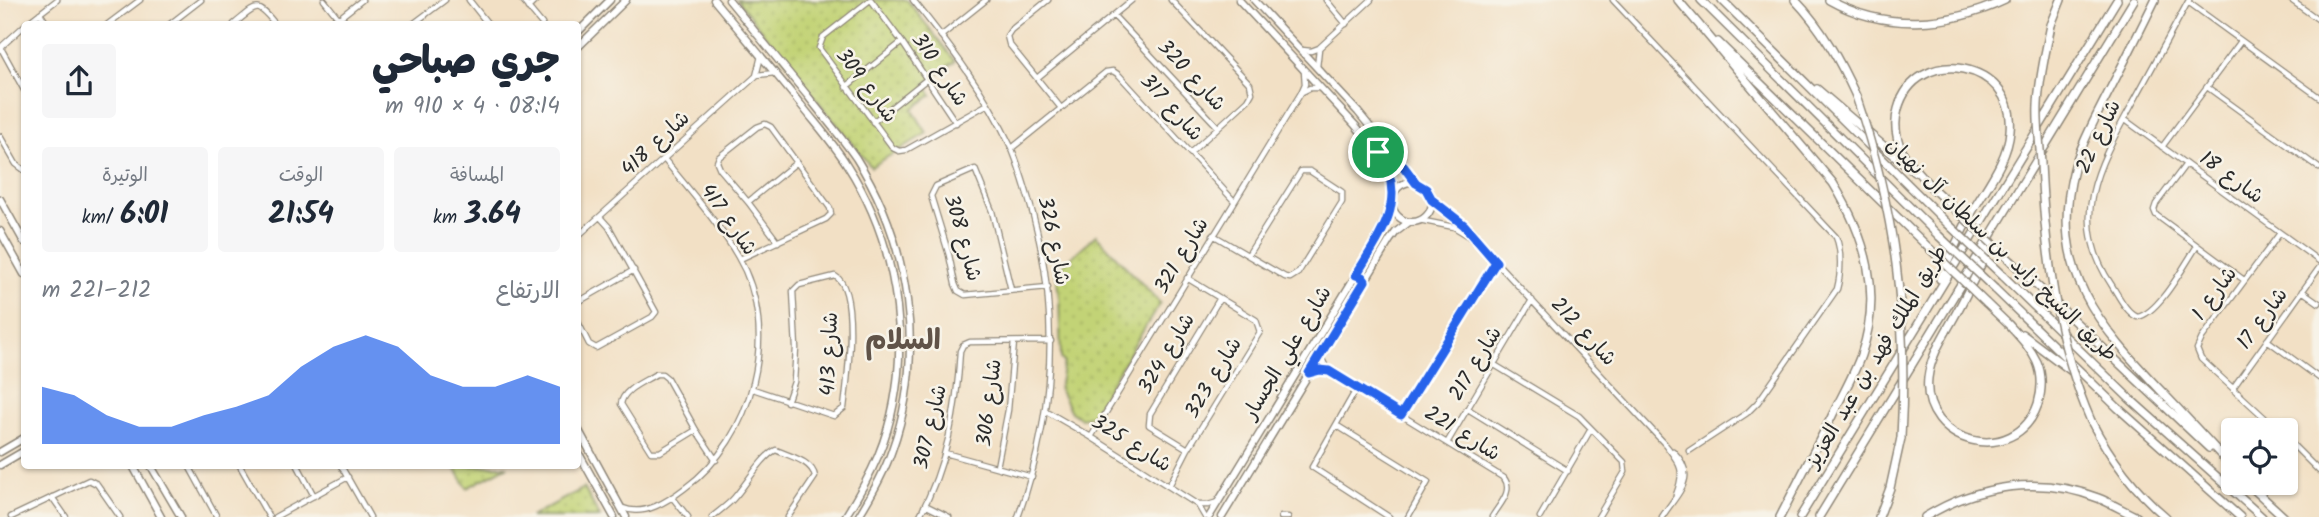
<!DOCTYPE html>
<html lang="ar">
<head>
<meta charset="utf-8">
<style>
	:root { --surface:#fff; --page:#f6f6f7; --text:#1f2937; --muted:#747a83; --accent:#2563eb }
	body { margin:0; font-family:Kalam,"Playpen Sans Arabic",sans-serif; background:var(--page); color:var(--text); direction:rtl; height:100vh; display:flex; flex-direction:column; font-size:26px; white-space:nowrap }
	* { box-sizing:border-box; margin:0 }
	p { font-size:23px; color:var(--muted) }
	.icon { flex:none; width:38px; height:38px; fill:none; stroke:currentColor; stroke-width:2; stroke-linecap:round; stroke-linejoin:round }
	.map { position:relative; flex:1; overflow:hidden; direction:ltr }
	.sheet { position:absolute; left:21px; top:21px; width:560px; height:448px; display:flex; flex-direction:column; background:var(--surface); border-radius:7px; box-shadow:0 2px 5px #0004; direction:rtl }
	.sheet>* { flex:none }
	.fabs { position:absolute; left:2221px; top:418px; display:grid; gap:14px }
	.fabs a { display:grid; place-items:center; width:77px; height:77px; border-radius:7px; background:var(--surface); box-shadow:0 2px 5px #0004; font-size:35px }
	.pin { position:absolute; display:grid; place-items:center; width:60px; height:60px; color:#fff; margin:-30px; border:4px solid #fff; border-radius:50%; box-shadow:0 2px 7px #0007 }
	.round { display:grid; place-items:center; flex:none; width:74px; height:74px; border-radius:7px; background:var(--page) }
	.head { display:flex; align-items:center; justify-content:space-between; height:119px; padding:0 21px }
	h1 { font-size:38px; font-weight:800; line-height:52px }
	.stats { display:grid; grid-template-columns:repeat(3,1fr); gap:10px; height:119px; padding:7px 21px }
	.stats div { display:grid; align-content:center; border-radius:7px; background:var(--page); text-align:center }
	.stats b { font-size:30px; font-weight:800 }
	.stats small { font-size:19px; font-weight:400 }
	.stats p { font-size:19px }
	.chart { height:196px; padding:14px 21px }
	.chart p { display:flex; justify-content:space-between }
	.chart svg { width:100%; height:126px; margin-top:7px; fill:var(--accent); opacity:.7 }
	.map>svg:first-child { display:block }
	.green { fill:url(#green-dots); stroke:#767f50; stroke-width:2 }
	.lines { fill:none; stroke-linecap:round; stroke-linejoin:round }
	.street-casing { stroke:#8e8678; stroke-width:7 }
	.secondary-casing { stroke:#8e8678; stroke-width:9 }
	.highway-casing { stroke:#8e8678; stroke-width:10 }
	.street { stroke:#fff; stroke-width:4.5 }
	.secondary { stroke:#fff; stroke-width:6 }
	.highway { stroke:#fff; stroke-width:7 }
	.highway-bridge-casing { stroke:#8e8678; stroke-width:10; stroke-linecap:butt }
	.highway-bridge { stroke:#fff; stroke-width:7 }
	.route-casing { stroke:#fff; stroke-width:14 }
	.route { stroke:#2563eb; stroke-width:9 }
	.labels { text-anchor:middle; dominant-baseline:central; stroke-width:5; stroke-linejoin:round; paint-order:stroke }
	.street-label { font-size:21px; fill:#2b2b2b; stroke:#f7f3e8 }
	.district-label { font-size:28px; font-weight:bold; fill:#605348; stroke:#f7f3e8 }
</style>
</head>
<body>
<div class="map">
<svg width="2319" height="517" viewBox="0 0 2319 517">
	<defs>
		<pattern id="green-dots" width="8" height="8" patternUnits="userSpaceOnUse" patternTransform="scale(1.75)"><rect width="8" height="8" fill="#c2d376"/><path d="M2 2h.1M6 6h.1" fill="none" stroke="#a7b566" stroke-width="1.8" stroke-linecap="round"/></pattern>
	</defs>
	<rect width="100%" height="100%" fill="#f7f3e8"/>
	<filter id="ink" filterUnits="userSpaceOnUse"><feTurbulence type="fractalNoise" baseFrequency=".0143" numOctaves="2"/><feDisplacementMap in="SourceGraphic" scale="14" xChannelSelector="R" yChannelSelector="G"/><feConvolveMatrix kernelMatrix="1 2 1 2 8 2 1 2 1" color-interpolation-filters="sRGB"/></filter>
	<filter id="wash" filterUnits="userSpaceOnUse"><feTurbulence type="fractalNoise" baseFrequency=".00686" numOctaves="4" result="noise"/><feDisplacementMap in="SourceGraphic" scale="28" xChannelSelector="R" yChannelSelector="G"/><feGaussianBlur stdDeviation="1.57" result="paint"/><feColorMatrix in="noise" values="0 0 0 0 0 0 0 0 0 0 0 0 0 0 0 0 0 1.4 0 .05"/><feComposite in="paint" operator="in"/></filter>
	<g filter="url(#wash)">
		<rect width="100%" height="100%" fill="#f2e0c5"/>
		<!-- green -->
		<path class="green" d="M737,0H907L955,61L925,84L932,95L912,109L927,133L871,167Z
			M1096,235L1160,303L1091,416L1080,418L1071,412L1059,389L1064,362L1061,359L1059,298L1056,271Z
			M454,466H508L467,488Z
			M584,488L600,517H530Z"/>
	</g>
	<g filter="url(#ink)">
		<g class="lines">
			<!-- street casing -->
			<g class="street-casing">
				<path id="street" d="M324,0L343,24
					M469,0L488,24
					M522,0L542,24
					M870,0L823,37L819,48L893,148L899,151L906,150L988,104
					M871,0L902,42L956,123
					M913,0C950,46 986,93 1011,147C1018,163 1023,180 1028,197C1061,305 1056,411 1018,517
					M1048,0L1011,30L1007,36L1009,44L1061,108
					M1171,0L1250,84L1252,93L1248,100L1190,153
					M1326,0L1346,24
					M1613,0L1836,237C1842,251 1841,274 1837,289L1758,402L1747,413L1689,451
					M2189,0C2171,33 2153,66 2135,99C2101,161 2066,217 2111,284C2118,295 2126,312 2137,317C2158,315 2185,264 2197,246
					M2291,0L2319,20
					M2188,2L2319,97
					M528,8L536,0
					M40,13L47,24
					M1114,16L1218,127
					M338,19L362,0
					M26,24L57,0
					M108,24L140,0
					M170,24L201,0
					M234,24C256,7 256,0 275,24
					M413,24L445,0
					M24,26L2,46V50L24,90
					M941,36L986,0
					M1302,50L1311,51L1319,48L1371,0
					M1317,67L1319,49
					M757,75L775,73
					M1037,78L1132,0
					M846,87L902,42
					M2207,87L2319,168
					M1302,92L1310,88H1320
					M2124,119L2319,261
					M873,122L927,79
					M0,136L16,164L24,170
					M2162,147L2241,41
					M1012,148L1106,72L1113,71L1119,75L1234,201
					M2186,164L2156,204L2154,210L2156,215L2244,280
					M1431,200L1469,230L1496,262L1665,444C1680,464 1686,469 1676,495
					M748,202L797,162
					M1419,220L1454,227L1474,239
					M1213,235L1285,277L1290,278L1298,273L1342,202V192L1310,171H1301L1248,255
					M578,236L756,76L761,56
					M740,259L826,219L831,214L830,208L771,127L765,124L757,127L719,157L717,162L720,169L748,202L778,242
					M1011,290L992,211L975,169L936,186L931,196L949,255L955,284L958,291L965,295L1048,287
					M2302,291L2319,303
					M578,302L634,270
					M578,322L589,344L596,348L652,317L656,312L609,227L600,217
					M2267,340L2319,378
					M1320,355L1328,371
					M1493,364L1579,416L1624,462L1625,472L1598,517
					M1311,372L1319,370L1329,371L1504,478C1514,491 1499,505 1492,517
					M1357,388L1312,467L1389,517
					M2233,388L2319,268
					M753,389L834,416L844,408C847,382 860,289 835,276L799,285L793,291L796,348L794,382L787,402
					M1468,409L1568,471
					M1046,411L1091,437L1198,505L1205,517
					M1401,415L1496,262
					M1336,425L1428,482L1408,517
					M696,430L660,452H651L621,404C623,389 644,382 656,374H662L667,378L696,430L716,460
					M2278,430L2201,359L2197,349L2202,338L2280,233
					M1091,437L1301,93L1305,84L1304,71
					M2286,438L2319,471
					M1447,443L1532,300
					M1188,449L1149,425L1150,414L1220,298
					M945,453L1032,477
					M189,466L217,517
					M240,466L269,517
					M298,466L314,496
					M341,466L370,517
					M997,467L1008,410L1014,342
					M1169,486L1188,449L1260,332L1256,320L1187,278
					M52,497L66,517
					M672,497L688,517
					M925,505L949,517
					M1199,505H1208L1218,502
					M623,508C644,517 668,501 685,488C753,439 782,331 738,257C718,222 689,190 664,159
					M11,517L89,480L97,484L120,517
					M275,517L348,477
					M712,517C719,511 728,505 734,498C746,485 762,456 776,450C789,456 813,461 815,477L788,517
					M919,517C947,465 957,409 960,351L963,345L970,342L1051,341
					M1281,517H1288
					M1540,517L1591,429
					M1662,517C1678,492 1699,477 1673,451"/>
			</g>
			<!-- secondary casing -->
			<g class="secondary-casing">
				<path id="secondary" d="M714,0C743,35 773,70 802,106C817,125 834,144 847,165C901,249 916,363 878,456C869,477 857,498 845,517
					M729,0C755,32 781,63 807,95C823,116 841,136 856,158C910,243 926,355 892,450C884,474 871,496 858,517
					M1239,0L1355,125L1378,152L1391,175L1393,197
					M1254,0L1358,112L1416,183
					M578,32L610,0
					M578,47L626,0
					M1392 202a20 20 0 1 1 40 0a20 20 0 1 1-40 0Z
					M0,199L24,242
					M0,231L24,274
					M578,429L626,517
					M0,452L24,438
					M578,452L614,517
					M0,465L24,451
					M133,466L161,517
					M151,466L181,517
					M1209,517L1373,247L1392,204
					M1222,517L1390,240L1396,232L1409,222"/>
			</g>
			<!-- highway casing -->
			<g class="highway-casing">
				<path id="highway" d="M1678,0L1833,183C1866,237 1883,293 1861,355C1853,377 1841,397 1831,418C1814,451 1797,484 1780,517
					M1701,0L1939,236
					M1722,0L1947,223
					M1795,0C1822,28 1840,61 1856,96
					M1829,0C1884,31 1948,27 2005,0
					M2155,0C2138,35 2120,70 2102,105C2092,125 2080,147 2074,169C2048,270 2099,326 2164,394C2187,418 2210,443 2233,468
					M2051,25L2061,0
					M1718,42L1930,249
					M1817,89L1914,172
					M1931,187L1957,211
					M1932,188C1922,176 1909,165 1902,151C1896,138 1894,123 1898,109C1916,43 2017,61 2010,131C2008,160 1986,187 1972,212C1960,234 1950,257 1940,279
					M1992,242C1981,265 1970,288 1958,310C1947,331 1931,353 1928,378C1921,445 2016,468 2038,404C2042,390 2043,376 2037,362C2030,347 2019,336 2008,324
					M2012,262L2209,448
					M2003,276L2130,399L2262,517
					M1995,289L2118,408L2240,517
					M1986,303L2009,325
					M2022,334L2074,373
					M2091,421C2110,458 2134,490 2166,517
					M2247,483L2284,517
					M1800,517L2117,0
					M1819,517L2134,0
					M1879,517L1890,488L1901,438
					M1925,517C1977,485 2040,475 2098,498C2111,503 2124,511 2137,517"/>
			</g>
			<!-- street -->
			<use href="#street" class="street"/>
			<!-- secondary -->
			<use href="#secondary" class="secondary"/>
			<!-- highway -->
			<use href="#highway" class="highway"/>
			<!-- highway-bridge casing -->
			<g class="highway-bridge-casing">
				<path id="highway-bridge" d="M2051,25C2046,51 2039,78 2038,105C2037,124 2040,144 2041,164C2045,251 2056,341 2091,421
					M1856,96C1896,213 1908,315 1901,438
					M1957,211L2012,262
					M1947,223L2003,276
					M1939,236L1995,289
					M1930,249L1986,303"/>
			</g>
			<!-- highway-bridge -->
			<use href="#highway-bridge" class="highway-bridge"/>
		</g>
	</g>
	<g class="lines" filter="url(#ink)">
		<!-- route casing -->
		<g class="route-casing">
			<path id="route" d="M1388,146L1416,183L1426,189L1432,200L1464,225L1496,262L1401,415L1329,371L1320,370L1309,373L1365,281L1362,277L1356,275C1381,234 1410,198 1378,152H1383Z"/>
		</g>
		<!-- route -->
		<use href="#route" class="route"/>
	</g>
	<g class="labels">
		<!-- street labels -->
		<g class="street-label">
			<text transform="translate(939 70) rotate(56)">شارع 310</text>
			<text transform="translate(1191 76) rotate(47)">شارع 320</text>
			<text transform="translate(866 86) rotate(53)">شارع 309</text>
			<text transform="translate(1171 108) rotate(48)">شارع 317</text>
			<text transform="translate(2099 137) rotate(-65)">شارع 22</text>
			<text transform="translate(656 144) rotate(-43)">شارع 418</text>
			<text transform="translate(2231 178) rotate(36)">شارع 18</text>
			<text transform="translate(728 220) rotate(55)">شارع 417</text>
			<text transform="translate(962 238) rotate(74)">شارع 308</text>
			<text transform="translate(1053 241) rotate(78)">شارع 326</text>
			<text transform="translate(2001 250) rotate(44)">طريق الشيخ زايد بن سلطان آل نهيان</text>
			<text transform="translate(1182 256) rotate(-59)">شارع 321</text>
			<text transform="translate(2215 294) rotate(-54)">شارع 1</text>
			<text transform="translate(2263 319) rotate(-54)">شارع 17</text>
			<text transform="translate(1583 332) rotate(47)">شارع 212</text>
			<text transform="translate(1288 353) rotate(-59)">شارع علي الجسار</text>
			<text transform="translate(830 354) rotate(-88)">شارع 413</text>
			<text transform="translate(1167 354) rotate(-59)">شارع 324</text>
			<text transform="translate(1877 357) rotate(-59)">طريق الملك فهد بن عبد العزيز</text>
			<text transform="translate(1476 364) rotate(-59)">شارع 217</text>
			<text transform="translate(1214 378) rotate(-59)">شارع 323</text>
			<text transform="translate(990 403) rotate(-83)">شارع 306</text>
			<text transform="translate(931 427) rotate(-77)">شارع 307</text>
			<text transform="translate(1462 434) rotate(32)">شارع 221</text>
			<text transform="translate(1131 444) rotate(32)">شارع 325</text>
		</g>
		<!-- district labels -->
		<g class="district-label">
			<text x="903" y="341">السلام</text>
		</g>
	</g>
</svg>
<div class="fabs">
<a><svg class="icon" aria-label="locate" viewBox="0 0 24 24"><circle cx="12" cy="12" r="6"/><path d="M12 2v4M12 18v4M2 12h4M18 12h4"/></svg></a>
</div>
<div class="pin" style="left:1378px;top:152px;background:#1e9e55"><svg class="icon" aria-label="arrive" viewBox="0 0 24 24"><path d="M6 21V4h12l-3 4 3 4H6"/></svg></div>
<section class="sheet">
<div class="head"><div><h1>جري صباحي</h1><p>08:14 · 4 × 910 m</p></div><a class="round"><svg class="icon" aria-label="share" viewBox="0 0 24 24"><path d="M12 15V3M7 8l5-5 5 5M5 13v7h14v-7"/></svg></a></div>
<div class="stats">
<div><p>المسافة</p><b>3.64<small> km</small></b></div>
<div><p>الوقت</p><b>21:54</b></div>
<div><p>الوتيرة</p><b>6:01<small> /km</small></b></div>
</div>
<div class="chart"><p><span>الارتفاع</span>212–221 m</p>
<svg viewBox="0 0 160 44" preserveAspectRatio="none"><path d="M0 44V24L10 27L20 34L30 38L40 38L50 34L60 31L70 27L80 17L90 10L100 6L110 10L120 20L130 24L140 24L150 20L160 24V44z"/></svg>
</div>
</section>
</div>
</body>
</html>
